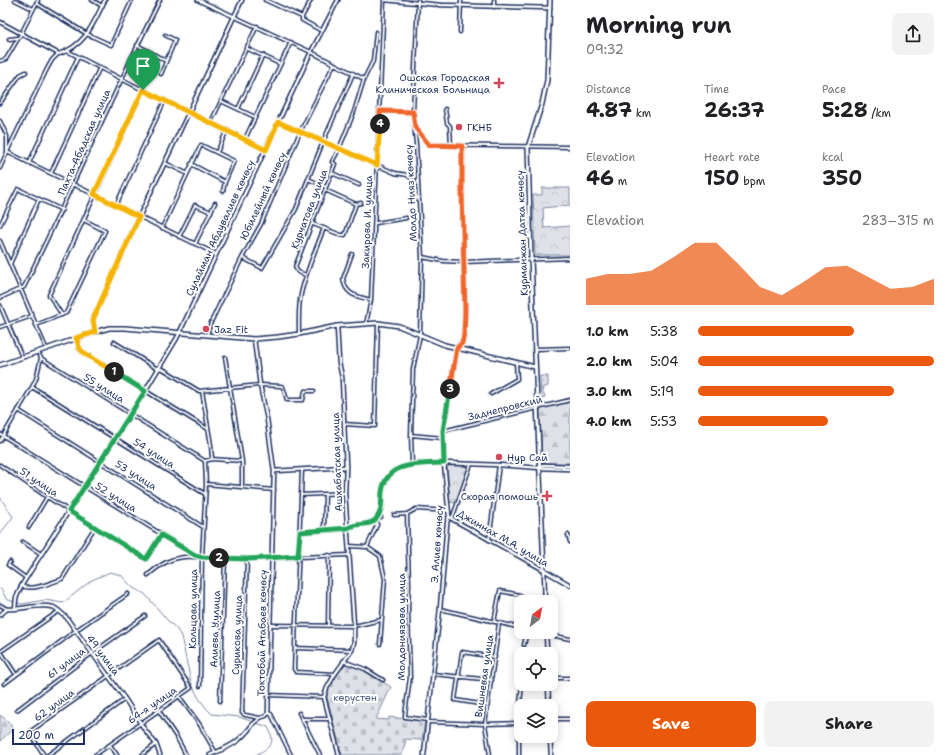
<!DOCTYPE html>
<html lang="en">
<head>
<meta charset="utf-8">
<style>
	:root { --surface:#fff; --page:#f2f2f2; --text:#202124; --muted:#757577; --accent:#ea580c }
	body { margin:0; font-family:"Shantell Sans",sans-serif; background:var(--page); color:var(--text); height:100vh; display:flex; flex-direction:column; font-size:15px; white-space:nowrap }
	* { box-sizing:border-box; margin:0 }
	p { font-size:13px; color:var(--muted) }
	.icon { flex:none; width:22px; height:22px; fill:none; stroke:currentColor; stroke-width:2; stroke-linecap:round; stroke-linejoin:round }
	.map { position:relative; flex:1; overflow:hidden }
	.details { display:flex; flex-direction:column; background:var(--surface); width:380px }
	.details>* { flex:none }
	.needle { width:26px; rotate:32deg }
	.buttons { position:absolute; left:514px; top:595px; display:grid; gap:8px }
	.buttons a { display:grid; place-items:center; width:44px; height:44px; border-radius:8px; background:var(--surface); box-shadow:0 2px 10px #0003; font-size:20px }
	.scale { position:absolute; left:12px; bottom:10px; width:73px; box-sizing:border-box; padding-left:4px; border:2px solid #1b2f5e; border-top:0; font-size:11px; line-height:14px; white-space:nowrap; color:#1b2f5e; -webkit-text-stroke:3px #fff; paint-order:stroke }
	.pin { position:absolute; display:grid; place-items:center; width:34px; height:34px; color:#fff; margin:-41px -17px; border-radius:50% 50% 50% 0; rotate:-45deg; box-shadow:0 0 4px #0007 }
	.pin .icon { rotate:45deg }
	.km { position:absolute; width:20px; height:20px; margin:-10px; border-radius:50%; background:#222; color:#fff; font-size:11px; line-height:20px; text-align:center }
	.round { display:grid; place-items:center; flex:none; width:42px; height:42px; border-radius:8px; background:var(--page) }
	.summary { display:flex; align-items:center; justify-content:space-between; height:68px; padding:0 16px }
	h1 { font-size:22px; font-weight:700; line-height:30px }
	.metrics { display:grid; grid-template-columns:repeat(3,1fr); gap:6px; height:68px; padding:4px 16px }
	.metrics div { display:grid; align-content:center }
	.metrics b { font-size:20px; font-weight:700 }
	.metrics small { font-size:11px; font-weight:400 }
	.metrics p { font-size:11px }
	.chart { height:112px; padding:8px 16px }
	.chart p { display:flex; justify-content:space-between }
	.chart svg { width:100%; height:72px; margin-top:4px; fill:var(--accent); opacity:.7 }
	.action { display:flex; gap:8px; margin-top:auto; padding:8px 16px }
	.action a { flex:1; height:46px; border-radius:8px; background:var(--accent); color:#fff; font-size:16px; font-weight:700; line-height:46px; text-align:center }
	.action a+a { background:var(--page); color:var(--text) }
	ul { padding:0 16px; list-style:none; font-size:13px }
	li { display:grid; grid-template-columns:64px 48px 1fr; align-items:center; height:30px }
	li i { height:10px; border-radius:5px; background:var(--accent) }
	main { display:flex; flex:1; min-height:0 }
	.map>svg:first-child { display:block }
	.grass { fill:url(#grass-dots); stroke:#7c88a2 }
	.forest { fill:url(#forest-firs); stroke:#7c88a2 }
	.cemetery { fill:url(#cemetery-stones); stroke:#7c88a2 }
	.park { fill:url(#park-crowns); stroke:#7c88a2 }
	.lines { fill:none; stroke-linecap:round; stroke-linejoin:round }
	.stream { stroke:#77839f; stroke-width:1 }
	.street-casing { stroke:#1b2f5e; stroke-width:5 }
	.secondary-casing { stroke:#1b2f5e; stroke-width:5.5 }
	.primary-casing { stroke:#1b2f5e; stroke-width:6 }
	.street { stroke:#fff; stroke-width:2 }
	.secondary { stroke:#fff; stroke-width:2.5 }
	.primary { stroke:#fff; stroke-width:3 }
	.split-1-casing { stroke:#fff; stroke-width:8 }
	.split-2-casing { stroke:#fff; stroke-width:8 }
	.split-3-casing { stroke:#fff; stroke-width:8 }
	.split-4-casing { stroke:#fff; stroke-width:8 }
	.split-5-casing { stroke:#fff; stroke-width:8 }
	.split-1 { stroke:#f5b400; stroke-width:5 }
	.split-2 { stroke:#22a559; stroke-width:5 }
	.split-3 { stroke:#22a559; stroke-width:5 }
	.split-4 { stroke:#f0652b; stroke-width:5 }
	.split-5 { stroke:#f5b400; stroke-width:5 }
	.poi-dot { fill:#d1495b; stroke:#fff; stroke-width:1.5 }
	.labels { text-anchor:middle; dominant-baseline:central; stroke-width:4; stroke-linejoin:round; paint-order:stroke }
	.poi-label { font-size:10px; fill:#1b2f5e; stroke:#fff; text-anchor:start }
	.street-label { font-size:10px; fill:#1b2f5e; stroke:#fff }
	.park-label { font-size:10px; fill:#4c5c80; stroke:#fff }
</style>
</head>
<body>
<main>
<div class="map">
<svg width="570" height="755" viewBox="0 0 570 755">
	<defs>
		<pattern id="grass-dots" width="8" height="8" patternUnits="userSpaceOnUse"><rect width="8" height="8" fill="#dee1e7"/><path d="M2 2h.1M6 6h.1" fill="none" stroke="#bec1c9" stroke-width="1.8" stroke-linecap="round"/></pattern>
		<pattern id="forest-firs" width="22" height="20" patternUnits="userSpaceOnUse"><rect width="22" height="20" fill="#dee1e7"/><path d="M5 1l3.5 6h-7zM16 11l3.5 6h-7z" fill="#bec1c9"/></pattern>
		<pattern id="cemetery-stones" width="16" height="16" patternUnits="userSpaceOnUse"><rect width="16" height="16" fill="#dee1e7"/><path d="M2 7V4a2 2 0 0 1 4 0v3zM10 15v-3a2 2 0 0 1 4 0v3z" fill="#bec1c9"/></pattern>
		<pattern id="park-crowns" width="20" height="18" patternUnits="userSpaceOnUse"><rect width="20" height="18" fill="#dee1e7"/><path d="M2 6a3 3 0 1 1 6 0M12 15a3 3 0 1 1 6 0" fill="none" stroke="#bec1c9"/></pattern>
	</defs>
	<rect width="100%" height="100%" fill="#fff"/>
	<filter id="ink" filterUnits="userSpaceOnUse"><feTurbulence type="fractalNoise" baseFrequency=".025" numOctaves="2"/><feDisplacementMap in="SourceGraphic" scale="8" xChannelSelector="R" yChannelSelector="G"/><feConvolveMatrix kernelMatrix="1 2 1 2 8 2 1 2 1" color-interpolation-filters="sRGB"/></filter>
	<g filter="url(#ink)">
		<!-- grass -->
		<path class="grass" d="M540,376H548V386L542,388L545,398L541,399Z"/>
		<!-- forest -->
		<path class="forest" d="M570,402V463H542L540,409Z"/>
		<!-- cemetery -->
		<path class="cemetery" d="M346,663L361,668L391,687L376,719L389,720V717L425,721L422,740L406,739L402,755H342L327,697L329,686Z
			M0,715L8,721L13,729L0,741Z"/>
		<!-- park -->
		<path class="park" d="M542,188H570V205L543,208L544,228L570,226V255H535L533,195H542Z
			M447,466H469L456,503L450,502Z"/>
		<g class="lines">
			<!-- stream -->
			<path class="stream" d="M0,497L13,517L0,534
				M0,589L2,590L6,599L14,602
				M17,603L22,604L45,600L63,603L92,580L110,572L121,575L133,588L145,594L169,622L176,628L181,636L191,682L198,697L206,708L212,714L239,717L268,727C277,745 269,747 256,755"/>
			<!-- street casing -->
			<g class="street-casing">
				<path id="street" d="M15,0L33,9
					M92,0L102,6
					M265,0L302,17
					M494,0V7
					M36,3L87,34L111,45L132,0
					M235,17L311,52L364,79
					M302,17V20L322,31
					M302,17L311,0
					M460,32L461,0
					M9,39L18,38
					M137,45L166,61
					M246,48L280,64
					M67,51L143,90L265,149
					M0,61L6,59L21,34L38,0
					M161,74L175,40L165,35
					M221,101L255,117
					M0,103L20,75L26,72
					M238,109L263,55
					M445,109L447,123L450,126L451,145
					M380,111L413,112
					M0,121L7,136V152L216,254
					M211,122L257,26
					M278,122L395,173C399,174 406,174 409,176C417,182 412,194 419,201
					M415,128L429,145L570,147
					M245,139L291,42
					M217,152L227,130
					M29,163L78,57
					M165,163L186,173
					M191,164L225,182
					M0,168L7,152L47,69L52,60L58,54
					M51,173L100,67
					M332,173L359,185
					M308,179L326,187
					M325,190L356,204
					M116,205L165,100
					M376,223L406,218
					M313,224L341,235H345L356,204L361,203
					M0,225L18,189L62,210
					M162,228L201,145L234,161L225,182L223,191
					M179,237L195,205L211,212
					M0,241L46,348
					M195,244L215,203
					M352,254L343,279C346,296 357,296 371,300
					M422,257L443,261L464,262L570,258
					M243,258L262,268L296,209L323,142L353,74
					M10,264L39,199
					M306,275L298,272L295,267L335,164L332,162L339,149L354,112L364,79L373,61L376,32
					M0,298L24,287C71,192 112,95 160,0
					M0,305L22,357
					M62,315L49,295L143,90
					M366,324L371,300L384,0
					M36,325L66,313L105,231L84,220
					M0,327L32,316
					M299,334C299,321 298,307 301,294C306,271 316,249 324,228
					M207,335L211,322L242,258L261,224L300,132L334,64
					M77,339L79,349L85,354L208,429
					M114,342L156,368L163,369L199,391L260,385L281,386L283,387L287,400H303L305,391H314
					M457,348L463,339L465,311L462,190L463,146
					M535,349L570,348
					M38,352L41,358L205,461
					M225,357L242,461V487
					M32,387L205,494
					M202,391L211,445L212,459
					M491,394L517,379L516,363
					M18,410L203,527
					M344,424L375,426L378,323
					M443,431L570,400
					M0,434L195,555L202,557
					M411,435L443,438
					M0,441L32,387L36,379L41,358
					M205,461L212,459L242,461
					M412,464L411,435L413,369L420,335L422,257L416,144L413,112L418,0
					M0,465L47,497L146,559L161,535
					M302,470L294,669L296,672L335,674
					M206,484L274,490
					M301,495L345,493
					M407,514L409,585L408,610L410,677L405,715V717L428,720
					M394,515L407,514L416,509L449,511
					M452,519L471,464
					M29,527L47,497
					M324,530L325,495
					M300,532L348,529C355,523 364,526 372,522C375,520 377,518 381,517
					M568,535L570,542
					M489,540L499,465
					M23,542L41,554
					M349,546L367,547L380,556L385,579L380,644
					M367,547L377,525L376,519L382,508V492L386,481L393,471L412,464L444,463
					M201,557L247,559L349,555
					M247,559L242,713L245,715L260,718
					M10,562L8,565L26,578
					M148,575C163,562 176,555 196,557
					M21,586C33,591 50,583 62,579L95,527
					M0,605L7,609
					M440,609L521,628
					M494,622L500,591L520,595
					M270,625L354,626L381,620
					M328,626L329,555
					M536,632L570,639
					M524,645L527,632
					M295,648L352,650
					M0,652L59,611
					M1,652L15,673
					M525,654L526,650
					M343,661L365,669L383,680
					M433,674L492,680
					M551,678H570
					M4,684L75,631L128,594
					M200,686L202,557L206,484L205,461
					M522,687H548
					M268,695L324,697
					M179,696L200,725L216,753
					M220,701L225,558
					M520,704L522,684
					M486,705L455,700L462,652L495,657
					M17,710L91,654L145,616
					M159,711L177,738L186,755
					M299,713L320,755
					M302,719H328
					M551,719H570
					M429,722L485,724L521,723
					M253,724L260,718L266,716L268,713L271,714L291,755
					M519,724V755
					M110,745L117,755
					M44,755L31,735V731L159,640L191,688L95,755
					M48,755L125,699
					M142,755L156,744
					M490,755L485,724L499,623"/>
			</g>
			<!-- secondary casing -->
			<g class="secondary-casing">
				<path id="secondary" d="M198,0L235,17
					M385,0L441,5L550,8
					M0,22L59,54C86,45 93,24 105,0
					M337,326L339,363L342,377L346,467L345,493L354,626V642L352,650L335,674L327,688L324,697L339,755
					M95,332L93,320L98,308L139,217L242,0
					M254,339L260,385L267,419L274,471L268,713
					M444,463L499,465L541,468L570,469
					M540,467L543,465L570,466
					M274,471L346,467
					M449,516L452,519L544,570L545,602
					M15,609L16,598L23,583L145,391L177,338L311,52L338,0
					M0,615L7,609C21,610 40,603 53,607C58,609 62,614 66,617L125,699L145,730L156,744L160,755
					M546,632L547,654
					M548,684L549,706
					M550,736L551,755
					M210,755C231,746 239,743 253,724
					M424,755L440,609L447,523L449,516L444,463L443,431L457,348"/>
			</g>
			<!-- primary casing -->
			<g class="primary-casing">
				<path id="primary" d="M550,0L547,80L542,104L528,147L531,259L544,570L570,585
					M0,365L95,332L109,328H125L254,339L278,337L299,334L337,326L378,323L399,326L445,345L535,367"/>
			</g>
			<!-- street -->
			<use href="#street" class="street"/>
			<!-- secondary -->
			<use href="#secondary" class="secondary"/>
			<!-- primary -->
			<use href="#primary" class="primary"/>
		</g>
	</g>
	<g class="lines" filter="url(#ink)">
		<!-- split-1 casing -->
		<g class="split-1-casing">
			<path id="split-1" d="M114,372L85,354L80,349L76,338L95,332L93,320L98,308L139,217L94,194L143,90"/>
		</g>
		<!-- split-2 casing -->
		<g class="split-2-casing">
			<path id="split-2" d="M114,372L145,391L69,511L146,559L161,535L195,555L202,557L219,558"/>
		</g>
		<!-- split-3 casing -->
		<g class="split-3-casing">
			<path id="split-3" d="M219,558L247,559L298,556L300,532L348,528C356,522 370,527 376,519C383,511 381,502 382,492C386,461 420,464 444,463L443,431L450,389"/>
		</g>
		<!-- split-4 casing -->
		<g class="split-4-casing">
			<path id="split-4" d="M380,124V111L413,112L415,127L429,145L462,146V190L465,311L464,335L462,343L457,348L450,389"/>
		</g>
		<!-- split-5 casing -->
		<g class="split-5-casing">
			<path id="split-5" d="M143,90L266,150L278,122L377,165L380,124"/>
		</g>
		<!-- split-1 -->
		<use href="#split-1" class="split-1"/>
		<!-- split-2 -->
		<use href="#split-2" class="split-2"/>
		<!-- split-3 -->
		<use href="#split-3" class="split-3"/>
		<!-- split-4 -->
		<use href="#split-4" class="split-4"/>
		<!-- split-5 -->
		<use href="#split-5" class="split-5"/>
	</g>
	<!-- markers -->
	<g class="poi-dot">
		<path d="M497 77h4v4h4v4h-4v4h-4v-4h-4v-4h4z"/>
		<circle cx="459" cy="127" r="4"/>
		<circle cx="206" cy="329" r="4"/>
		<circle cx="499" cy="457" r="4"/>
		<path d="M545 490h4v4h4v4h-4v4h-4v-4h-4v-4h4z"/>
	</g>
	<g class="labels">
		<!-- poi labels -->
		<g class="poi-label">
			<text x="490" y="77" text-anchor="end">Ошская Городская<tspan x="490" dy="12">Клиническая Больница</tspan></text>
			<text x="467" y="127">ГКНБ</text>
			<text x="214" y="329">Jaz Fit</text>
			<text x="507" y="457">Нур Сай</text>
			<text x="538" y="496" text-anchor="end">Скорая помошь</text>
		</g>
		<!-- street labels -->
		<g class="street-label">
			<text transform="translate(84 142) rotate(-66)">Пахта-Абадская улица</text>
			<text transform="translate(411 193) rotate(-93)">Молдо Нияз көчөсү</text>
			<text transform="translate(263 196) rotate(-65)">Юбилейный көчөсү</text>
			<text transform="translate(309 209) rotate(-69)">Курчатова улица</text>
			<text transform="translate(367 222) rotate(-88)">Закирова И. улица</text>
			<text transform="translate(220 228) rotate(-65)">Сулайман Абдувалиев көчөсү</text>
			<text transform="translate(522 233) rotate(-92)">Курманжан Датка көчөсү</text>
			<text transform="translate(104 388) rotate(32)">55 улица</text>
			<text transform="translate(505 408) rotate(-14)">Заднепровский</text>
			<text transform="translate(154 453) rotate(32)">54 улица</text>
			<text transform="translate(337 462) rotate(-92)">Ашхабатская улица</text>
			<text transform="translate(136 475) rotate(32)">53 улица</text>
			<text transform="translate(39 482) rotate(34)">51 улица</text>
			<text transform="translate(116 497) rotate(32)">52 улица</text>
			<text transform="translate(503 538) rotate(30)">Джиннах М.А. улица</text>
			<text transform="translate(437 544) rotate(-86)">Э. Алиев көчөсү</text>
			<text transform="translate(193 609) rotate(-89)">Кольцова улица</text>
			<text transform="translate(401 627) rotate(-90)">Молдониязова улица</text>
			<text transform="translate(215 629) rotate(-88)">Алиева У.улица</text>
			<text transform="translate(262 633) rotate(-89)">Токтобай Атабаев көчөсү</text>
			<text transform="translate(237 635) rotate(-88)">Сурикова улица</text>
			<text transform="translate(103 655) rotate(53)">49 улица</text>
			<text transform="translate(66 663) rotate(-37)">61 улица</text>
			<text transform="translate(484 676) rotate(-82)">Вишневая улица</text>
			<text transform="translate(54 705) rotate(-36)">62 улица</text>
			<text transform="translate(152 705) rotate(-35)">64-я улица</text>
		</g>
		<!-- park labels -->
		<g class="park-label">
			<text x="355" y="697">көрүстөн</text>
		</g>
	</g>
</svg>
<div class="buttons">
<a><svg class="needle" viewBox="-14 -14 28 28"><path d="M0-13l5 13h-10z" fill="#e53935"/><path d="M0 13l5-13h-10z" fill="#757577"/></svg></a>
<a><svg class="icon" aria-label="locate" viewBox="0 0 24 24"><circle cx="12" cy="12" r="6"/><path d="M12 2v4M12 18v4M2 12h4M18 12h4"/></svg></a>
<a><svg class="icon" aria-label="layers" viewBox="0 0 24 24"><path d="M12 4l9 5-9 5-9-5zM3 14l9 5 9-5"/></svg></a>
</div>
<div class="scale">200 m</div>
<div class="pin" style="left:143px;top:90px;background:#1e9e55"><svg class="icon" aria-label="arrive" viewBox="0 0 24 24"><path d="M6 21V4h12l-3 4 3 4H6"/></svg></div>
<b class="km" style="left:114px;top:372px">1</b>
<b class="km" style="left:219px;top:558px">2</b>
<b class="km" style="left:450px;top:389px">3</b>
<b class="km" style="left:380px;top:124px">4</b>
</div>
<section class="details">
<div class="summary"><div><h1>Morning run</h1><p>09:32</p></div><a class="round"><svg class="icon" aria-label="share" viewBox="0 0 24 24"><path d="M12 15V3M7 8l5-5 5 5M5 13v7h14v-7"/></svg></a></div>
<div class="metrics">
<div><p>Distance</p><b>4.87<small> km</small></b></div>
<div><p>Time</p><b>26:37</b></div>
<div><p>Pace</p><b>5:28<small> /km</small></b></div>
</div>
<div class="metrics">
<div><p>Elevation</p><b>46<small> m</small></b></div>
<div><p>Heart rate</p><b>150<small> bpm</small></b></div>
<div><p>kcal</p><b>350</b></div>
</div>
<div class="chart"><p><span>Elevation</span>283–315 m</p>
<svg viewBox="0 0 160 44" preserveAspectRatio="none"><path d="M0 44V28L10 25L20 25L30 23L40 15L50 6L60 6L70 19L80 33L90 38L100 30L110 21L120 20L130 27L140 34L150 33L160 28V44z"/></svg>
</div>
<ul>
<li><b>1.0 km</b>5:38<i style="width:66%"></i></li>
<li><b>2.0 km</b>5:04<i style="width:100%"></i></li>
<li><b>3.0 km</b>5:19<i style="width:83%"></i></li>
<li><b>4.0 km</b>5:53<i style="width:55%"></i></li>
</ul>
<div class="action"><a>Save</a><a>Share</a></div>
</section>
</main>
</body>
</html>
